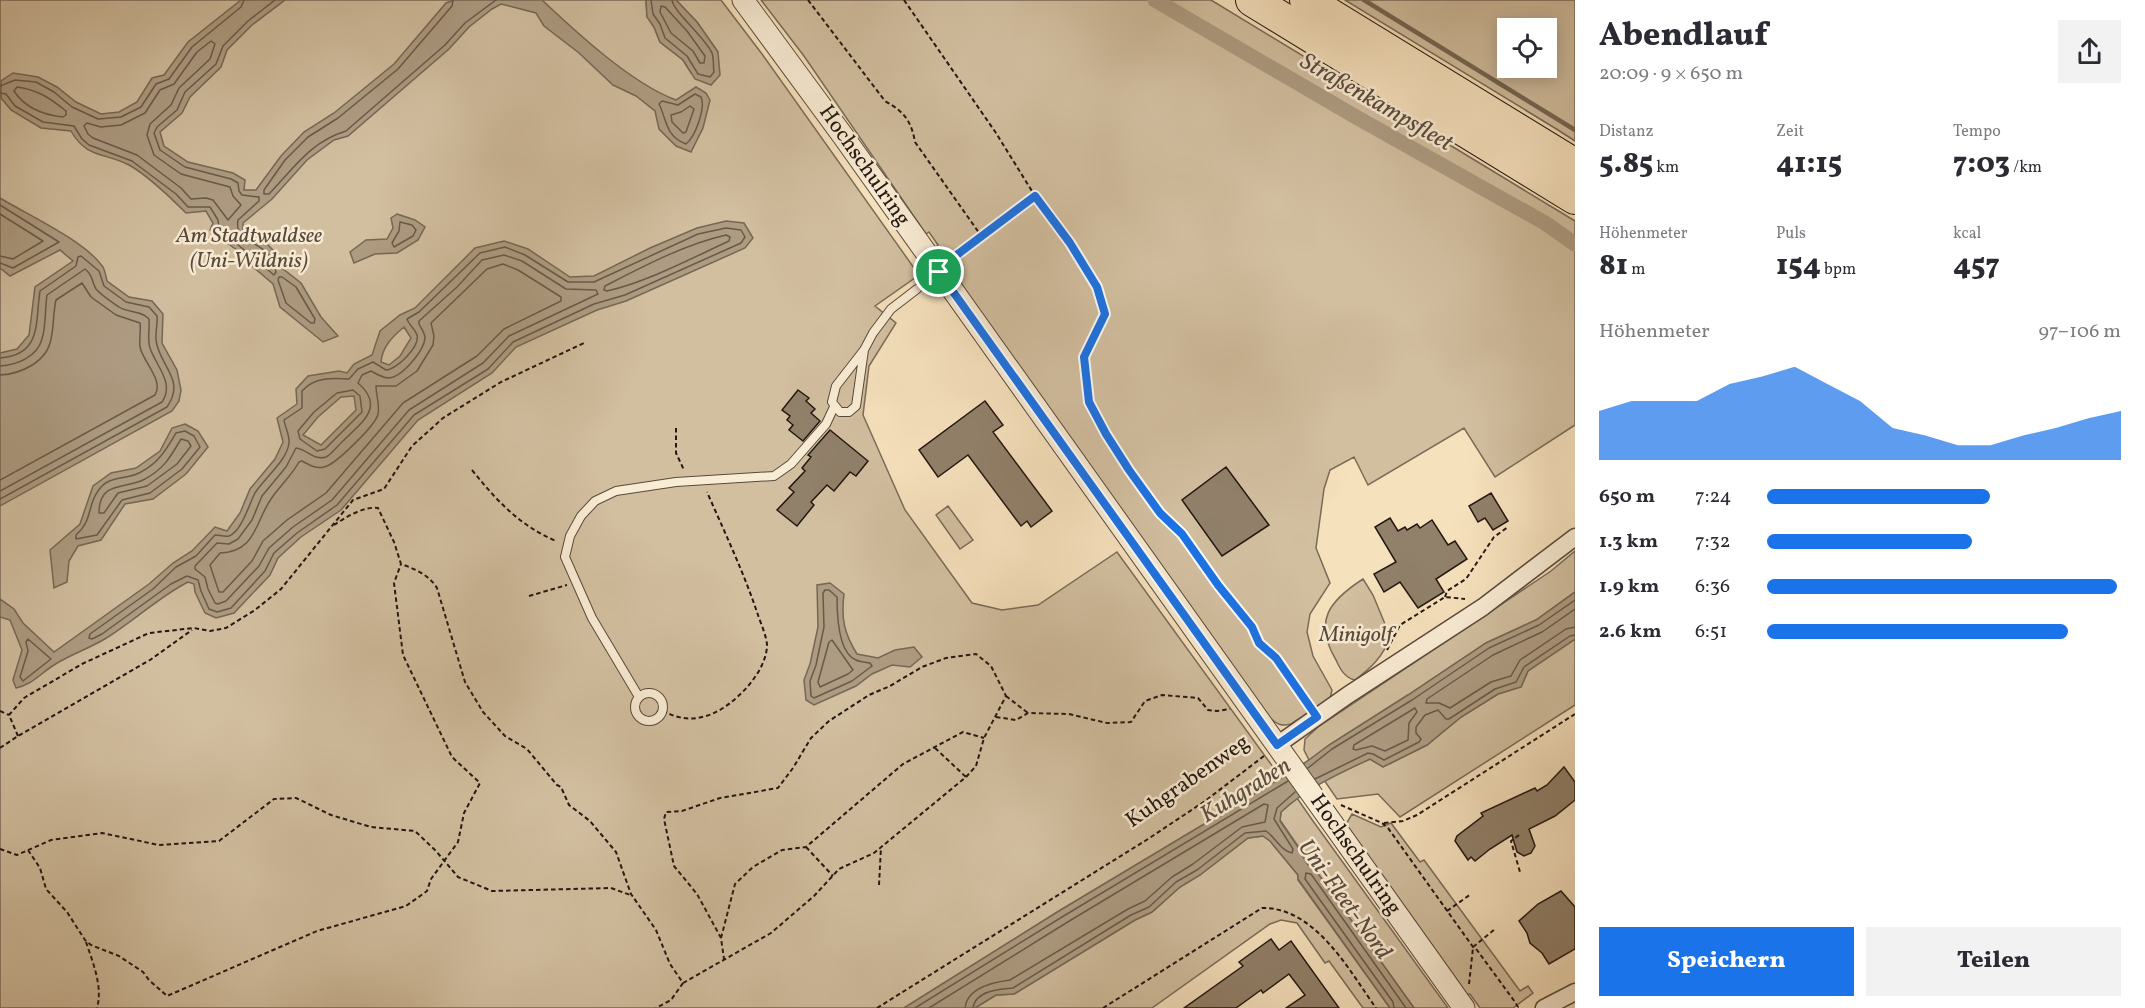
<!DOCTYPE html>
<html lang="de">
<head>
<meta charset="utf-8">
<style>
	:root { --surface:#fff; --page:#f2f2f3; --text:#2b2b33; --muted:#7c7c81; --accent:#1a73e8 }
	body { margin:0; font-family:Vollkorn,serif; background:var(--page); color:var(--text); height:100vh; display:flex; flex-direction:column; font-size:22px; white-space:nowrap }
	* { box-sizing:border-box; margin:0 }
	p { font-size:20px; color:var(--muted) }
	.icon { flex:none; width:33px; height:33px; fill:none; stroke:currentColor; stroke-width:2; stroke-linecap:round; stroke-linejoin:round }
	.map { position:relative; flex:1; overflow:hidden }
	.panel { display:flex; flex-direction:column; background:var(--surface); width:570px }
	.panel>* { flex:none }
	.controls { position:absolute; left:1497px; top:18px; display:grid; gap:12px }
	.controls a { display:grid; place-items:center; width:60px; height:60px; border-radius:0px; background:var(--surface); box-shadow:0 3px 15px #0003; font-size:30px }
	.pin { position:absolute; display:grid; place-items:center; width:51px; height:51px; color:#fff; margin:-26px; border:3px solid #fff; border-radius:50%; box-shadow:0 2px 6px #0007 }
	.round { display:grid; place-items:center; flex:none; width:63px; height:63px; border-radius:0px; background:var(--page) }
	.headline { display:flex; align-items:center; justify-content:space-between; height:102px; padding:0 24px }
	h1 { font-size:33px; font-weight:800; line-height:45px }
	.metrics { display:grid; grid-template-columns:repeat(3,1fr); gap:9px; height:102px; padding:6px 24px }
	.metrics div { display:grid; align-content:center }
	.metrics b { font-size:30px; font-weight:800 }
	.metrics small { font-size:16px; font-weight:400 }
	.metrics p { font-size:16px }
	.chart { height:168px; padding:12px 24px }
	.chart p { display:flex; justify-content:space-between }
	.chart svg { width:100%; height:108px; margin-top:6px; fill:var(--accent); opacity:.7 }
	.action { display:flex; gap:12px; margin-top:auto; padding:12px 24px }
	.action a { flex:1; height:69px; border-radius:0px; background:var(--accent); color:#fff; font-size:24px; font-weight:800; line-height:69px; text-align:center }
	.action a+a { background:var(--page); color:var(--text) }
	ul { padding:0 24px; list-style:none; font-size:20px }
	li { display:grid; grid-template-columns:96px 72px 1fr; align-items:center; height:45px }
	li i { height:15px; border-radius:8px; background:var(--accent) }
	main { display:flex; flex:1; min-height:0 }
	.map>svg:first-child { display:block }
	.green { fill:#d2bfa0; stroke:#7a6b58; stroke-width:1.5; fill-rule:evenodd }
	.water { fill:#ae9c82; stroke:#766754; stroke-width:1.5; fill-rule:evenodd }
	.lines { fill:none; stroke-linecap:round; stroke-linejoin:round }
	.shore { stroke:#685a49; stroke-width:1.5 }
	.stream { stroke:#766754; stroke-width:4.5 }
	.canal { stroke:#ae9c82; stroke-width:15 }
	.building { fill:#91806a; stroke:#231710; stroke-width:1.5 }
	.service-casing { stroke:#584a3b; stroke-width:10 }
	.minor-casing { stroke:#584a3b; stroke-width:19 }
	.tertiary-casing { stroke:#584a3b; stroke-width:23 }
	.motorway-casing { stroke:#231710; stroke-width:34 }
	.path { stroke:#231710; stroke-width:2; stroke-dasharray:4.5 3; stroke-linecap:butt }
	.service { stroke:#f9ecd4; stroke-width:8 }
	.minor { stroke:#f9ecd4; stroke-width:16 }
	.tertiary { stroke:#f9ecd4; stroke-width:21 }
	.motorway { stroke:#f6e1bd; stroke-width:32 }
	.route-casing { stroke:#fff; stroke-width:12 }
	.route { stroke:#1a73e8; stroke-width:8 }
	.labels { text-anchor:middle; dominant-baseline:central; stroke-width:5; stroke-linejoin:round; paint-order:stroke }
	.street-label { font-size:22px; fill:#231710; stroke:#f9ecd4 }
	.park-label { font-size:22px; font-style:italic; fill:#58493b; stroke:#f9ecd4 }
	.water-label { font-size:24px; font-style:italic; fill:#5b4c3e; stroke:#f9ecd4 }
</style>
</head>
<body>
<main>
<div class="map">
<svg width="1575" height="1008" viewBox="0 0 1575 1008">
	<rect width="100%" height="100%" fill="#f6e1bd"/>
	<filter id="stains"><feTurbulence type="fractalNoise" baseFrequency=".00333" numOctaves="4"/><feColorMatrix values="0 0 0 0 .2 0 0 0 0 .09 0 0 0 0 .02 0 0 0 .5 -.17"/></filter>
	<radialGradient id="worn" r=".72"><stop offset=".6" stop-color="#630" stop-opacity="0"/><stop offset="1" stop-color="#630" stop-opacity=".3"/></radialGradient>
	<!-- green -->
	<path class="green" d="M0,0H646L647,16L654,27L660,42L683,60L691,73L718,52L697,22L676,0H721L762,54L919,275L875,306L896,323L869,366L863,415L905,510L972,603L1002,610L1038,605L1117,552L1281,778L1059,911L904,1008H0Z
		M761,0H1211L1575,221V425L1495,477L1464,428L1368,485L1354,457L1330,470L1324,489L1316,548L1330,583L1310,614L1307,632L1313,656L1332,690L1330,699L1291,724C1281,727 1277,724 1269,717L935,248L938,245L929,232L926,234L804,56Z
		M1345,0H1575V141L1558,130ZM1546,28V68H1508V28Z
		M948,506L973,540L960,549L936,515Z
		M1575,551V592L1536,620L1486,643L1408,695L1329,745L1309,760L1304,750L1305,739L1318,727L1551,571Z
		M1363,579L1373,595L1390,636C1384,656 1371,668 1355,680C1345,678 1340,669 1336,660C1313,621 1329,601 1363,579Z
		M1575,639V705L1400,817L1378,794L1337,799L1324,780L1370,759L1383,767L1427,745L1461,717L1498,694L1521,687L1528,671Z
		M1297,798L1313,821L1448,1008H1414L1314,868L1308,865L1300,852V849L1280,820L1281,812Z
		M1352,814L1381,827L1391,823L1420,862L1424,860L1520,991L1528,986L1533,993L1513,1008H1480L1470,994L1465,995L1345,826Z
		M1263,836L1270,841L1298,875V880L1390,1008H1363L1329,961L1325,963L1297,923L1281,920L1270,924L1152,1008H975L996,995L1014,994L1135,920L1152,912L1180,887L1200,875L1248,838Z"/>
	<!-- water -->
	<path class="water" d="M241,0H285L252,25L227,50L221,67L190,97L182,113L160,132L164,146L188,162L233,173L245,180L244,190H256L281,156L304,132L334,113L394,64L446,3L454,0H542C576,32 632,84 676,100L696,87L706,93L710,100L703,128L691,152L676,146L659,129L655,111L636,96L613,85L579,53L544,26L536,13L501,4L492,9L469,27L449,49L348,136L334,140L307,160L272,199L243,223V230L263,240L275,252L282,268L301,283L321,317L338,336L323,342L280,307L273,284L253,267L238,251L210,230L213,223L206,211L186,213C171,198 147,175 129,165C104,152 87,159 71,131L41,128L11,110L1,98V81L13,73L38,77L57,87L76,102L101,114L119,112L137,102L152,78L164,75L188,42Z
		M646,0H676L697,22L718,52L720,75L711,85L695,79L683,60L660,42L654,27L647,17Z
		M0,198C28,215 85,241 103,267C105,271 106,276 107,281L129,297L152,301L163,314L162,343L177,370L181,390L179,401L172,411L0,506V353L17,349L29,335L35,287L73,261L60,250L10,276L0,268Z
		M397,214L415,220L425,227L418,240L397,253L375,254L354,263L350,252L366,240L387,239L393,228L391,218Z
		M726,221L744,223L753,238L745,248L626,301L597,310L516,347L492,373L418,420L341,510L301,537L278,558L270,575L234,613L216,618L205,613L195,592L194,584L188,582C159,597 135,620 108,637C91,648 71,654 54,665C41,673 32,685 16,688L13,680L22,650L10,620L0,617V599L14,609L23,623L54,652L149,584L173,563L192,551L215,527L227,531L240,513L250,489L275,459L283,442L277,418L297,404L296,389L308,376L339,371L347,373L354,364L372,355L380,331L400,315L415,308L475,248L504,241L528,249L570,277L594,276L650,248L697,228ZM404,327L411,338L400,356L389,365L381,362C382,347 393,336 404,327ZM341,397L354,396L356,410L321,445L303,435L318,417Z
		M185,424L198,431L208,447L186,474L153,499L125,504L101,540L78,546L69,561L67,582L54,588L50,550L80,524L93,486L111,473L136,468L160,451L172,428Z
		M830,583L844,594C841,619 844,633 857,654L878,658L895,650L914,647L922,657L910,667L892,665L872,674L856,686L814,705L806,700L804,680L810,664L818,627L817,585Z
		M1575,592V639L1528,671L1521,687L1498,694L1461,717L1427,745L1383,767L1370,759C1338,774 1307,788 1281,812L1280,821L1300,850V852L1308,865L1314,868L1414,1008H1390L1298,879V875L1270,841L1263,836L1248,838L1200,875L1180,887L1152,912L1135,920L1014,994L996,995L975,1008H904L1059,911L1281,778L1309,760L1329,745L1408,695L1486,643L1536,620Z"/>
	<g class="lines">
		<!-- shore -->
		<path class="shore" d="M453,0L452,6L398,69L338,118L308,137L285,160L264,190V194H269C294,168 310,142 346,131L445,45L465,23L496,0
			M651,0L653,14L660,24L665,38L687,56L698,74L710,77L714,72C713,67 714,58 712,53C705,37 674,13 672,0
			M661,6L665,7L687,31L705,56L704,63H700L693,51L671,33L660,12Z
			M211,41L215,44L210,59L179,88L171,105L150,124L147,135L154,155L181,174L230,187L233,196L241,205L228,220L213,200L206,198L191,199L181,188L137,155L93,138L88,134L84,126L87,123L101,127L121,125L145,113L160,90L174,84L197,52Z
			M0,86L15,80L36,82L54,92L72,107L98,119L121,117L141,107L156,84L169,79L192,47L241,7L244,0
			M17,87C38,90 50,98 66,111V115L63,117C44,115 25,108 14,91Z
			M0,93L6,94L15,106L43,122L74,126L82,139L89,145L132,161L176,194L188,207H210L218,220L219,229L274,275L276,272C274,266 272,258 268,254C257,241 234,240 238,220L259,201V197L242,195L239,191L238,183L231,179L185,167L160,150L154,133L157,127L177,110L185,92L216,64L223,46L248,21L275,0
			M695,94L701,97C706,108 695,137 686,144C665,136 667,120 659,104L662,101L678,105Z
			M690,106L694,109L686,132L683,133L672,122L671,115L681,112Z
			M0,205L59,242L13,268L0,263
			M0,214L43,241L13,259L0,256
			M400,222L412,225L416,230L413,236L394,247L392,243L399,231Z
			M726,228L741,230L745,237L741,243L625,295L594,304L513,342L488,369L414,415L337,505L297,533L274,553L265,571L231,608L217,612L209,609L201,591L198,580L187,576L171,584L102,634L92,639L89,638L90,634L153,589L176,567L196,556L215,535C219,535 225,537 229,536C242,531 249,504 255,493C264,478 287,461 289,443C290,436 285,427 284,420L302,408V391C314,377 331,378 349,379L358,369L373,362L386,370C396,370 420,347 417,335C415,329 409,325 407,319L419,312L480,253L505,247L525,255L568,282H594L698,234Z
			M726,235L730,237L729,241C692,258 647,282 607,291L604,290L605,286C644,266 683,245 726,235Z
			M504,255L522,261L566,289L596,290L598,294L509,336L483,363L409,410L332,500L293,527L269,548L259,566L226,601L218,604L215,603L208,589L205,577L195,569V566L217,543L229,544L238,539L252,520L262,496L286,467L296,448C307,449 313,461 326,457C333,453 337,446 343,441C361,423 386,407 358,383L362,375L371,371C376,374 383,378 389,378C402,377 425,350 425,337C424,332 421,328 419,324V321L457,287L482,260Z
			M503,264L518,270L561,297V301L504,329L477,356L403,403L326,493L287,520L263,541L252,561L223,592H219L210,565L220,553C256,552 255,522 271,499C280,486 291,476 299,462L302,461C309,465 316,469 324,467C335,465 376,425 378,414C380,405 376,395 376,386H396L417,371L433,345L434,336L431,323L487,269Z
			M279,277H282L296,287L315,319L314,323H311L286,303L278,280Z
			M0,358C42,355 35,323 40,291L76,266L78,257L81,256L99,271L104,286L126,302L149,307L157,316C158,325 154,336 157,345C163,369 185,381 167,407L0,499
			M0,366C17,365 37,357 42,339C46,327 45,308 47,295L85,269C94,276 91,281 96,289C102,296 112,302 119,307C128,313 141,310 149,319C150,328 147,339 150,348C156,366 175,383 162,402L0,491
			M0,375C21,374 47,362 51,339C54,326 53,313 56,300L82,283L91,297L116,315L140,323C141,331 139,339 140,347C143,362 164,380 155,395L0,480
			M353,390L360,396L362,412L325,449L317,451L300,439L298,431L314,412L337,393Z
			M185,431L194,436L200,447L182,469L150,493L122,500L97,535L76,539V535C93,520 87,506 98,491C108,475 125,480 139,473C158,464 166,450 176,433Z
			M181,439L188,441L191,446L177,464L147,486L118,493L104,513H99C99,481 124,489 143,480C163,470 170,458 181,439Z
			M825,590H829L837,597C837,613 838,653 856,660C860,662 866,662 870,663L872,666L852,681L814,698L811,696L810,681L816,665L824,627L823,593Z
			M1575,609L1542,632L1493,655L1427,699L1426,703H1439L1450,708L1491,682L1511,676L1520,660L1566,629L1575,627
			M28,639L51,659L23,681L20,677L28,651L26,642Z
			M832,640L853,670L848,674L820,687L818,682L829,642Z
			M1415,708L1417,712L1409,723L1408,740L1385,751L1372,746L1356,750L1353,749L1354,745Z
			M1308,768L1332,749L1412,700L1489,648L1539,625L1575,600
			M1315,779L1368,753L1373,754L1384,760L1419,742L1421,739L1416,733V727L1425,715L1438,710L1446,719H1449L1495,689L1516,682L1524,667L1570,636L1575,635
			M915,1008L1062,917L1288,781
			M929,1008L1066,923L1264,804L1268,805L1265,822L1242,827L1193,864L1172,877L1145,901L1128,909L1010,980C994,982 967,987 965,1008
			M973,1008C975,991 999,989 1013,988L1131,915L1149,907L1176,882L1197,870L1245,833L1266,831C1275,837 1281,851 1292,853L1293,849L1274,819L1277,808L1295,792
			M1394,1008L1393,1002L1305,879L1306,873L1311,874L1406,1008"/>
		<!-- stream -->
		<path class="stream" d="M1364,0L1575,130"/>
		<!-- canal -->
		<path class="canal" d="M1155,0L1356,117L1545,223L1575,244"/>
	</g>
	<!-- building -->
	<path class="building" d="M798,390L809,398L806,401L815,409L811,413L820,421L803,441L789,430L793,425L787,420L790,416L782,410Z
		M985,401L1003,425L993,432L1052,511L1031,527L1027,521L1021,526L968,455L938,477L919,450Z
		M830,430L868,461L856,476L850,472L834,491L827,485L811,502L814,505L797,526L777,510L794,492L789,488L805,471L802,468L811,457L808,455Z
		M1226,467L1269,525L1222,556L1182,500Z
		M1491,493L1508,521L1493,530L1485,518L1478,522L1469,506Z
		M1390,518L1398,531L1405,527L1407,530L1417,524L1420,528L1432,520L1448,545L1455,541L1467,559L1436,579L1444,592L1418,608L1400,582L1384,592L1374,574L1396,562L1375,527Z
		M1564,767L1575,782V800L1555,816L1529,829L1535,846L1531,853L1524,856L1517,852L1512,835L1490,849L1475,861L1471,857L1468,860L1455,841L1457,836L1483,816L1481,813L1535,788L1537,791L1547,785Z
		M1561,891L1575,907V949L1549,964L1542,953L1530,943L1527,933L1519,921L1538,904Z
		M1271,939L1279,950L1291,941L1339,1008H1286L1305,995L1289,974L1263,993L1261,990L1236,1008H1184L1243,966L1239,962Z"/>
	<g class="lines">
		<!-- service casing -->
		<g class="service-casing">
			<path id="service" d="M926,282L939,272
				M864,350L856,406L849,412H840L832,402L836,386L864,350L873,333L891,309L917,289
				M635 707a14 14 0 1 1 28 0a14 14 0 1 1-28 0Z
				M639,697L592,618L565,557L570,536L581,516L595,501L616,491L676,482L774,476L791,464L826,424L834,407"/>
		</g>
		<!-- minor casing -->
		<g class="minor-casing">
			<path id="minor" d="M1277,745L1348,695L1483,607L1575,537
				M1544,1008L1575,992"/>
		</g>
		<!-- tertiary casing -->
		<g class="tertiary-casing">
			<path id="tertiary" d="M743,0L843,136L1464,1008"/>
		</g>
		<!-- motorway casing -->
		<g class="motorway-casing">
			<path id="motorway" d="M1252,0L1575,198
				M1306,0L1575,165"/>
		</g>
		<!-- path -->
		<path class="path" d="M808,0L885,101C904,112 911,120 915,142L982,237
			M904,0L996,133L1035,196L952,259
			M1035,196L1069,243L1097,287L1105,314L1084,357L1090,402L1106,434L1129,470L1160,513L1182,534L1218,585L1252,627L1259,643L1276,658L1308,704
			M676,428V453L684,470
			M472,470C496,500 520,526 556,541
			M334,525C346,517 364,506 378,508L394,542L401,564C415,569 429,575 437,588L465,682L483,712L505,736L527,749L557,785L561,787L569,805L590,821L616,852L631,894L656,930L670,964L683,983L671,1000L656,1008
			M529,596L567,585
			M1445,597L1447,591L1466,579L1494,537L1508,527
			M1387,650L1400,625L1445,597L1465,599
			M1006,696L1028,713
			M663,710C681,723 705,720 723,708C742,696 766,670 767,646C767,637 761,624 758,615C744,573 725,533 707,492
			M0,711L9,715
			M996,717L1016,720L1028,713L1069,714L1107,723L1131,722L1145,701L1162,695L1198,698L1208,710L1217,711L1230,709
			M18,736L9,715L24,698L82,664L149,633L194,628L210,631L226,628L255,610L281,589L353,500L384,489L412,446L443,418L501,382L584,343
			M0,748L18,736L150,660L192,630
			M935,748L966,777
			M1341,805L1382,823L1388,828L1473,947L1477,950L1515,1002L1518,1007L1517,1008
			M1384,823L1403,821L1417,815L1575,714
			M1519,835L1511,841L1520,872
			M806,847L833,876
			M0,849L17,855L51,840L102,833L159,845L219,841L274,799L296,798L331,815L371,827L415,831L436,851L458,877L492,891L611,888L633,896
			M28,850L40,868L46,889L67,912L85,940L91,945L119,956L143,972L149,980L167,996L317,931L406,906L427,891L431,879L458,842L464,813L480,783L452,757L403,655L394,583L401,564
			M879,885L881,847
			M1447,911L1471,894
			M721,938L735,884L753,867L782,850L806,847L903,764L963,732L984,738
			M86,942C93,963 103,987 97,1008
			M1473,947L1495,929
			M683,983L771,933L814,896L839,869L874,853L966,777L976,766L984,738L1006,696L991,666L976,654L946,658L922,667L890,686L869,695L829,721L811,738L793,768L778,788L720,798L682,811L666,812L664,819L674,866L697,894L721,938L724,959
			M1469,984L1473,948
			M877,1008L1148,839L1205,801L1264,756
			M1103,1008L1262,908C1315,907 1349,970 1376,1008"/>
		<!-- service -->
		<use href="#service" class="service"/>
		<!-- minor -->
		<use href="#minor" class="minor"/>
		<!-- tertiary -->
		<use href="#tertiary" class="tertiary"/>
		<!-- motorway -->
		<use href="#motorway" class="motorway"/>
	</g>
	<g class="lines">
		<!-- route casing -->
		<g class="route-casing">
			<path id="route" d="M1035,196L1070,243L1097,287L1105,314L1084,357L1089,402L1106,434L1129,470L1160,513L1182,534L1218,585L1252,627L1259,643L1276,658L1317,717L1277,745L939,272L958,254Z"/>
		</g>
		<!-- route -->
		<use href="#route" class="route"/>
	</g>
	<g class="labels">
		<!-- street labels -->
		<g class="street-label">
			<text transform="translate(864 166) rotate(55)">Hochschulring</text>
			<text transform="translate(1188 782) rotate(-35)">Kuhgrabenweg</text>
			<text transform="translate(1355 855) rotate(55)">Hochschulring</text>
		</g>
		<!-- park labels -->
		<g class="park-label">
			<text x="249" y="236">Am Stadtwaldsee<tspan x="249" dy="25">(Uni-Wildnis)</tspan></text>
			<text x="1356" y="635">Minigolf</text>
		</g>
		<!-- water labels -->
		<g class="water-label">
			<text transform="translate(1376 103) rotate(30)">Straßenkampsfleet</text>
			<text transform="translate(1246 791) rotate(-32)">Kuhgraben</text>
			<text transform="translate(1344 900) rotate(54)">Uni-Fleet-Nord</text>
		</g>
	</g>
	<rect width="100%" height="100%" filter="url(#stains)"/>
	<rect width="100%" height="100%" fill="url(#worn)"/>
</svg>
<div class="controls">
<a><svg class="icon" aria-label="locate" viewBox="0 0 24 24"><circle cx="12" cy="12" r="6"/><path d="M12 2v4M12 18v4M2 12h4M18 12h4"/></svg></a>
</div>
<div class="pin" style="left:939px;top:272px;background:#1e9e55"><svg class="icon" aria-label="arrive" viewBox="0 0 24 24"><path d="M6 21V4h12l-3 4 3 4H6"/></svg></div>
</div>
<section class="panel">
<div class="headline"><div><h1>Abendlauf</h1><p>20:09 · 9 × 650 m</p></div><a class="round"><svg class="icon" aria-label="share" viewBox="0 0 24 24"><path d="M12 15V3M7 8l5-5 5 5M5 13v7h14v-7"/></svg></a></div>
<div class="metrics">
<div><p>Distanz</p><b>5.85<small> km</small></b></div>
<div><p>Zeit</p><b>41:15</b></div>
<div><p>Tempo</p><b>7:03<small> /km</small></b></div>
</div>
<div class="metrics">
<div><p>Höhenmeter</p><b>81<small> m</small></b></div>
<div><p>Puls</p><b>154<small> bpm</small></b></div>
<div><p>kcal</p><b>457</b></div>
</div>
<div class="chart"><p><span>Höhenmeter</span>97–106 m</p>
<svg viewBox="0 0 160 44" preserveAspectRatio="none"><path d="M0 44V24L10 20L20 20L30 20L40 13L50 10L60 6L70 13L80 20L90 31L100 34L110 38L120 38L130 34L140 31L150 27L160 24V44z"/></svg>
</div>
<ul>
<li><b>650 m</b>7:24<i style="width:63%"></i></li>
<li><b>1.3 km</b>7:32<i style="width:58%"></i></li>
<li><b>1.9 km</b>6:36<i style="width:99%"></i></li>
<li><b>2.6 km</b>6:51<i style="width:85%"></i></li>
</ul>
<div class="action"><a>Speichern</a><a>Teilen</a></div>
</section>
</main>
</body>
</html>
